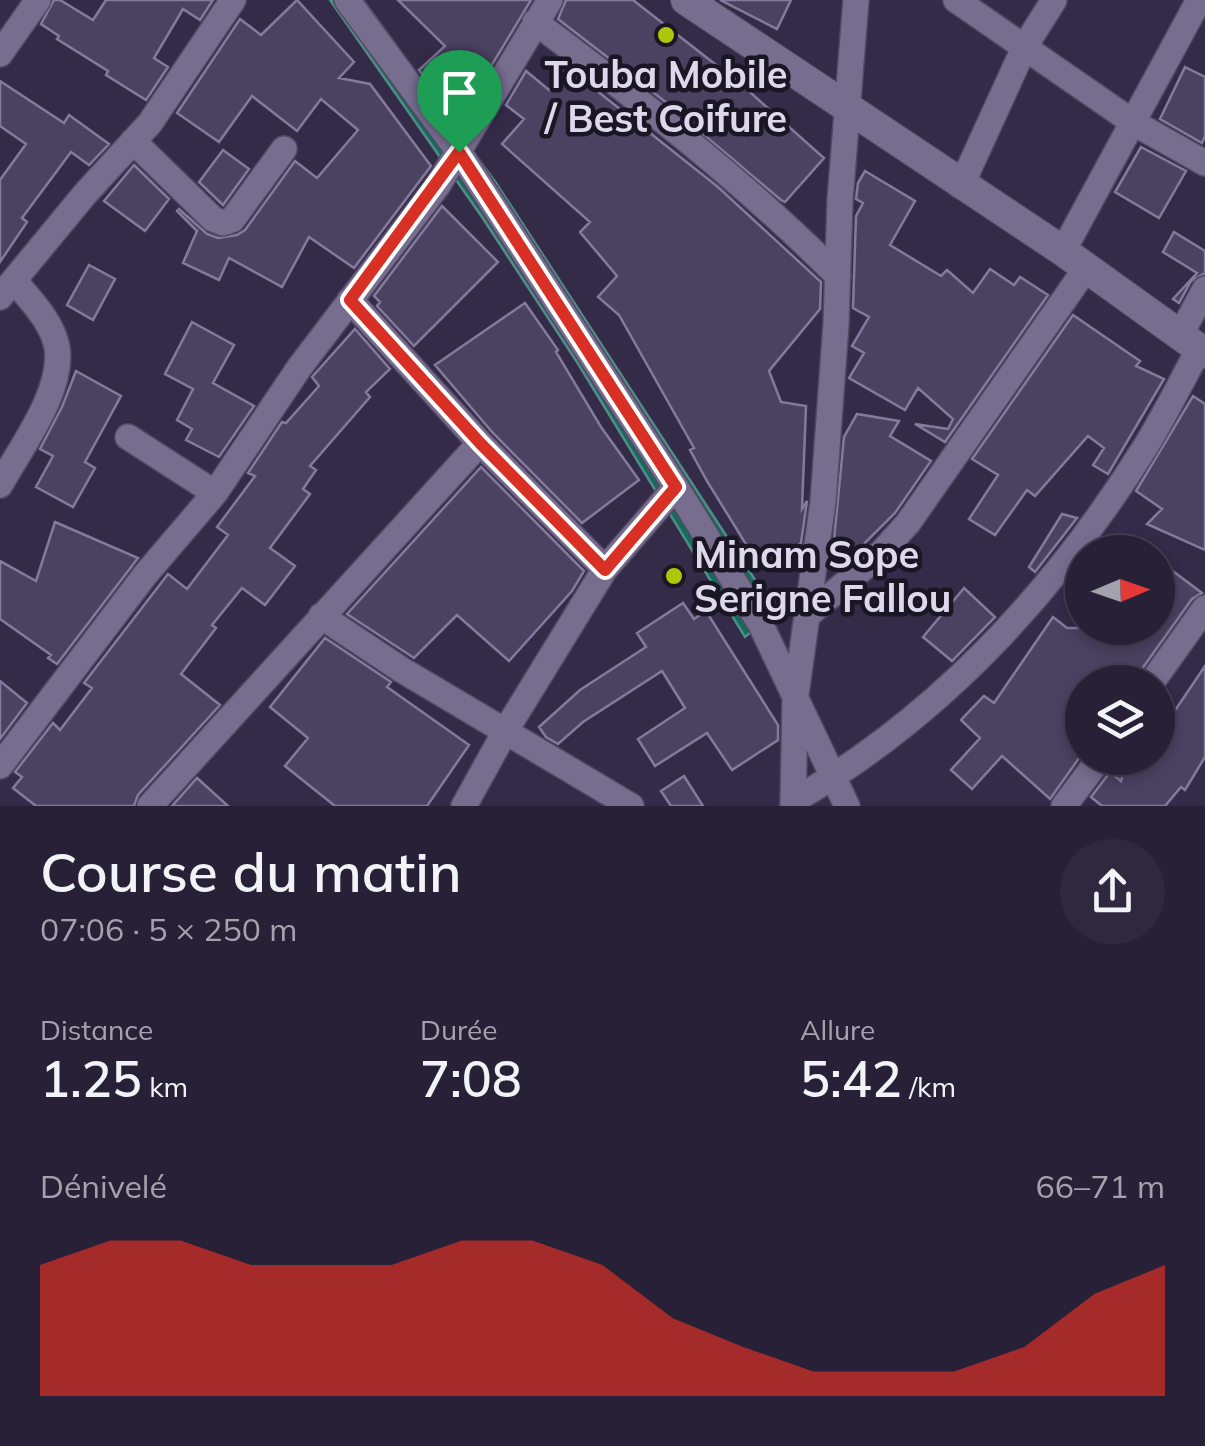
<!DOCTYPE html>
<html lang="fr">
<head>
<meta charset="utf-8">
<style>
	:root { --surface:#272036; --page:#2f283e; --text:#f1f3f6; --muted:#a4a3ad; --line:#433e51; --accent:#d93025 }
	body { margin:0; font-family:Mulish,sans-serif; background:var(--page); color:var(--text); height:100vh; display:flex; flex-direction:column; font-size:38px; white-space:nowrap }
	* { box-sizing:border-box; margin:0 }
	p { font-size:32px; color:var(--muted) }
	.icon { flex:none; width:55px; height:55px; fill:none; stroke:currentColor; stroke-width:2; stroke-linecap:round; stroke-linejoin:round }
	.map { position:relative; height:806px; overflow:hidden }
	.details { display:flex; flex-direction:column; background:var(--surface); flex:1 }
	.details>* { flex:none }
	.needle { width:65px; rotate:88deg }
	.tools { position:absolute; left:1065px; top:535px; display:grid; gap:20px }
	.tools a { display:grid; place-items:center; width:110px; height:110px; border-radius:50%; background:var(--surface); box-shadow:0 5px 15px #0003,0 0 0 2px var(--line); font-size:50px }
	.pin { position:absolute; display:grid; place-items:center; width:85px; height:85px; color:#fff; margin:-102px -42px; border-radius:50% 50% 50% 0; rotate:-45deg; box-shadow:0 0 10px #0007 }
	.pin .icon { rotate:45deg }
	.round { display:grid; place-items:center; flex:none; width:105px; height:105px; border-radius:52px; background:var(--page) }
	.head { display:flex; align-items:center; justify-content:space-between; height:170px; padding:0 40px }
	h1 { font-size:55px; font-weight:600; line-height:75px }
	.figures { display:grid; grid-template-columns:repeat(3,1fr); gap:15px; height:170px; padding:10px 40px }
	.figures div { display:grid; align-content:center }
	.figures b { font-size:50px; font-weight:600 }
	.figures small { font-size:28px; font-weight:400 }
	.figures p { font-size:28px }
	.chart { height:280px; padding:20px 40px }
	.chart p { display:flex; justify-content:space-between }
	.chart svg { width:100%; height:180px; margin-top:10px; fill:var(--accent); opacity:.7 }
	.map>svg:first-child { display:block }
	.water { fill:#156c5d; stroke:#518c88; stroke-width:2.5 }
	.building { fill:#4b4161; stroke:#847a9d; stroke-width:2.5 }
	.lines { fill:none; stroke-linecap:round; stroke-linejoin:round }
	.minor-casing { stroke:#524963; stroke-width:28 }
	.tertiary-casing { stroke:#524963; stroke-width:32 }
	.minor { stroke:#776d8f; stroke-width:25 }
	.tertiary { stroke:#776d8f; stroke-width:30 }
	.route-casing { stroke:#fff; stroke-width:20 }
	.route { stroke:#d93025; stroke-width:12 }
	.poi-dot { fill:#aec60c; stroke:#1a1624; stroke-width:4 }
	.labels { text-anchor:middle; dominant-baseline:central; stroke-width:9; stroke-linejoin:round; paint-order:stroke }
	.poi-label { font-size:38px; font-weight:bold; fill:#ddd8eb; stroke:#1a1624 }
</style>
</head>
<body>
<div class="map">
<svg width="1205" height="806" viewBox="0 0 1205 806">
	<rect width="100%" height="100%" fill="#342b48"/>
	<!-- water -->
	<path class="water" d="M330,0H363L496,183L776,612L745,637L577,362L482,217Z"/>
	<!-- building -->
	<path class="building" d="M54,0H60L93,20L106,0H213L200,20L183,9L154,58L168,67L146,100L106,75L108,71L57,39L59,36L41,24Z
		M297,0L354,62L339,78L370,84L431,166L354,268L309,237L282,287L229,258L219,280L183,263L197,231L177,211L179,209L207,234L218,238L237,235L245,230L295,161L317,178L358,130L321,99L297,131L252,96L219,142L177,113L240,19L261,35Z
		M398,0H531L472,98L448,80L436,91L426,80L419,70L445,46Z
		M566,0H633L743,86L824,158L785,202L781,200L663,100L558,19Z
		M720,0H791L777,29Z
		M567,67L718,187L821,282L820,309L769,371L781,402L806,406L802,509L807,501L801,543L760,567L707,481L690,450L694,448L619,315L598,297L617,276L580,232L590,222L502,144L524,119L506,105L526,71L549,90Z
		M1185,67L1205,77V136L1202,143L1160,119Z
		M0,81L64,123L69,115L109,144L89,165L71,152L22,218L27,222L0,262V180L26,144L0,126Z
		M1141,147L1186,171L1159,218L1115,192Z
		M223,150L249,169L223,205L199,182Z
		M134,165L169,199L145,231L104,201Z
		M865,171L915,201L890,245L941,276L947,270L973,293L990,269L1014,285L1020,277L1048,295L945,442L915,424L948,429L953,419L918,388L905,410L849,378L864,353L852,346L869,317L853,308L856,216L863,203L856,199L858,183Z
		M442,206L498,262L414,346L377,306L380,302L374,296Z
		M1174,232L1205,251V273L1191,281L1179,303L1173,299L1197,273L1163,252Z
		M89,265L115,279L93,320L67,305Z
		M525,303L558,350L556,352L601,427L639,480L582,523L492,432L435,365Z
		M1073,315L1140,361L1136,366L1164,379L1108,474L1093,465L1104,448L1088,436L1035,496L1027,490L995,535L969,519L998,475L972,459Z
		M192,322L234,345L213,383L254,406L219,457L186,440L192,429L177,420L193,389L165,374Z
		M355,329L390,369L366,392L370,397L310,466L316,470L303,489L310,494L270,548L295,566L265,605L242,588L212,625L216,628L181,674L220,705L138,795L134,806H36L13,788L22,777L15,772L53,723L60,730L92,688L84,683L168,574L187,589L228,535L217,527L255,476L248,473L282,422L286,423L319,386L312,377Z
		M76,371L121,396L85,462L95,468L73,507L36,487L53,456L40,449L62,407Z
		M1193,396L1205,404V550L1147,524L1162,509L1136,491Z
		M857,414L899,421L890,436L931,461L895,513L849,559L833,550L844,437Z
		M481,467L584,571L572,591L509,661L457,615L414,658L347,614Z
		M1062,514L1077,518L1035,572L1029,567Z
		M55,522L138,558L57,664L48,658L51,655L0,619V561L36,581Z
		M1158,560L1202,593L1192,599L1139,673L1136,682H1082V754L1050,799L1002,756L972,789L951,770L980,738L961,720L984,696L994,703L1053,617L1067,628H1158Z
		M964,588L995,617L952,661L923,637Z
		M683,603L694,619L706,611L778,725V740L732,770L707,733L655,766L638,739L685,708L662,671L583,722L558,744L546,737L539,727L580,690L646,647L637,633Z
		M325,638L391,682L387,687L469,745L427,806H335L285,766L308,738L270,707Z
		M1205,666V757L1185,790L1181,787L1165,806H1102L1091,797L1110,772L1121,781L1127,758H1158V705L1172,715Z
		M0,681L27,703L0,739Z
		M684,776L703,806H671L661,791Z
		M197,778L228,806H172Z"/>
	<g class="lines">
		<!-- minor casing -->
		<g class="minor-casing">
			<path id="minor" d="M347,0L459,152L676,487L761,625L847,806
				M956,0L1134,123L1205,163
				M535,22C641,101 744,182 838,276
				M0,54L38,0
				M133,141L213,219L223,223L232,220L284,149
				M961,186L1025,46L1054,0
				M1063,251L1199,0
				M0,297L85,194L150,123L233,0
				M350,300L480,443L605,569
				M1181,334L1205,289
				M128,437L215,493
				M0,485C21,447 64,391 57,347C52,321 30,300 14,280
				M809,614L881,553L908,523L1087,267
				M321,616L402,670L631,806
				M1152,682L1205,608
				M0,766L145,575L215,493L299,368L438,185L550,0
				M793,801C939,717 1055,591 1144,449C1164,417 1181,382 1199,349
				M150,806L480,443
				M464,806L506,730L605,569L676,487
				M793,806L795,701L823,502L836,324L840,200L856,0
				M1064,806L1100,758"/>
		</g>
		<!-- tertiary casing -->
		<g class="tertiary-casing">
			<path id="tertiary" d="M686,0L1063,251L1205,353"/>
		</g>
		<!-- minor -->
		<use href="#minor" class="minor"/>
		<!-- tertiary -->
		<use href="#tertiary" class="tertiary"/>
	</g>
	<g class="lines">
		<!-- route casing -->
		<g class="route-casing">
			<path id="route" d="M459,152L676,487L605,570L480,443L350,300Z"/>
		</g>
		<!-- route -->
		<use href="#route" class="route"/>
	</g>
	<!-- markers -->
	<g class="poi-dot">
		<circle cx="666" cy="35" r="10"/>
		<circle cx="674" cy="576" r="10"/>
	</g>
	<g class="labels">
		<!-- poi labels -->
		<g class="poi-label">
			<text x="666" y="74">Touba Mobile<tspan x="666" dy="44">/ Best Coifure</tspan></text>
			<text x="694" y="554" text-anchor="start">Minam Sope<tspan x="694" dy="44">Serigne Fallou</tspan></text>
		</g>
	</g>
</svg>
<div class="tools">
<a><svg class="needle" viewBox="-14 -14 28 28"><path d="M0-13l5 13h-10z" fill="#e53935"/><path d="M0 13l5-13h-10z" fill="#a4a3ad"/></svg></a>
<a><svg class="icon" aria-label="layers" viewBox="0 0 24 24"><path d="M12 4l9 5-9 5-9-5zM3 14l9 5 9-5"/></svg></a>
</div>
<div class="pin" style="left:459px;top:152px;background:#1e9e55"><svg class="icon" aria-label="arrive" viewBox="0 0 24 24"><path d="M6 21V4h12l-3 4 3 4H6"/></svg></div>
</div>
<section class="details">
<div class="head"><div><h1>Course du matin</h1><p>07:06 · 5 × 250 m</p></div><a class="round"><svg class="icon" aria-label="share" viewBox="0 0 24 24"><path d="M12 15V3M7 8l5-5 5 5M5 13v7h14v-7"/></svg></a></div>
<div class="figures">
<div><p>Distance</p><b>1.25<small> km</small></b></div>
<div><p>Durée</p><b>7:08</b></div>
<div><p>Allure</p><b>5:42<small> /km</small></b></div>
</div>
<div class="chart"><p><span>Dénivelé</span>66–71 m</p>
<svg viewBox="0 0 160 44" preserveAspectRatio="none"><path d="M0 44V12L10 6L20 6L30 12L40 12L50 12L60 6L70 6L80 12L90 25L100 32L110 38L120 38L130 38L140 32L150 19L160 12V44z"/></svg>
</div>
</section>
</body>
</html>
